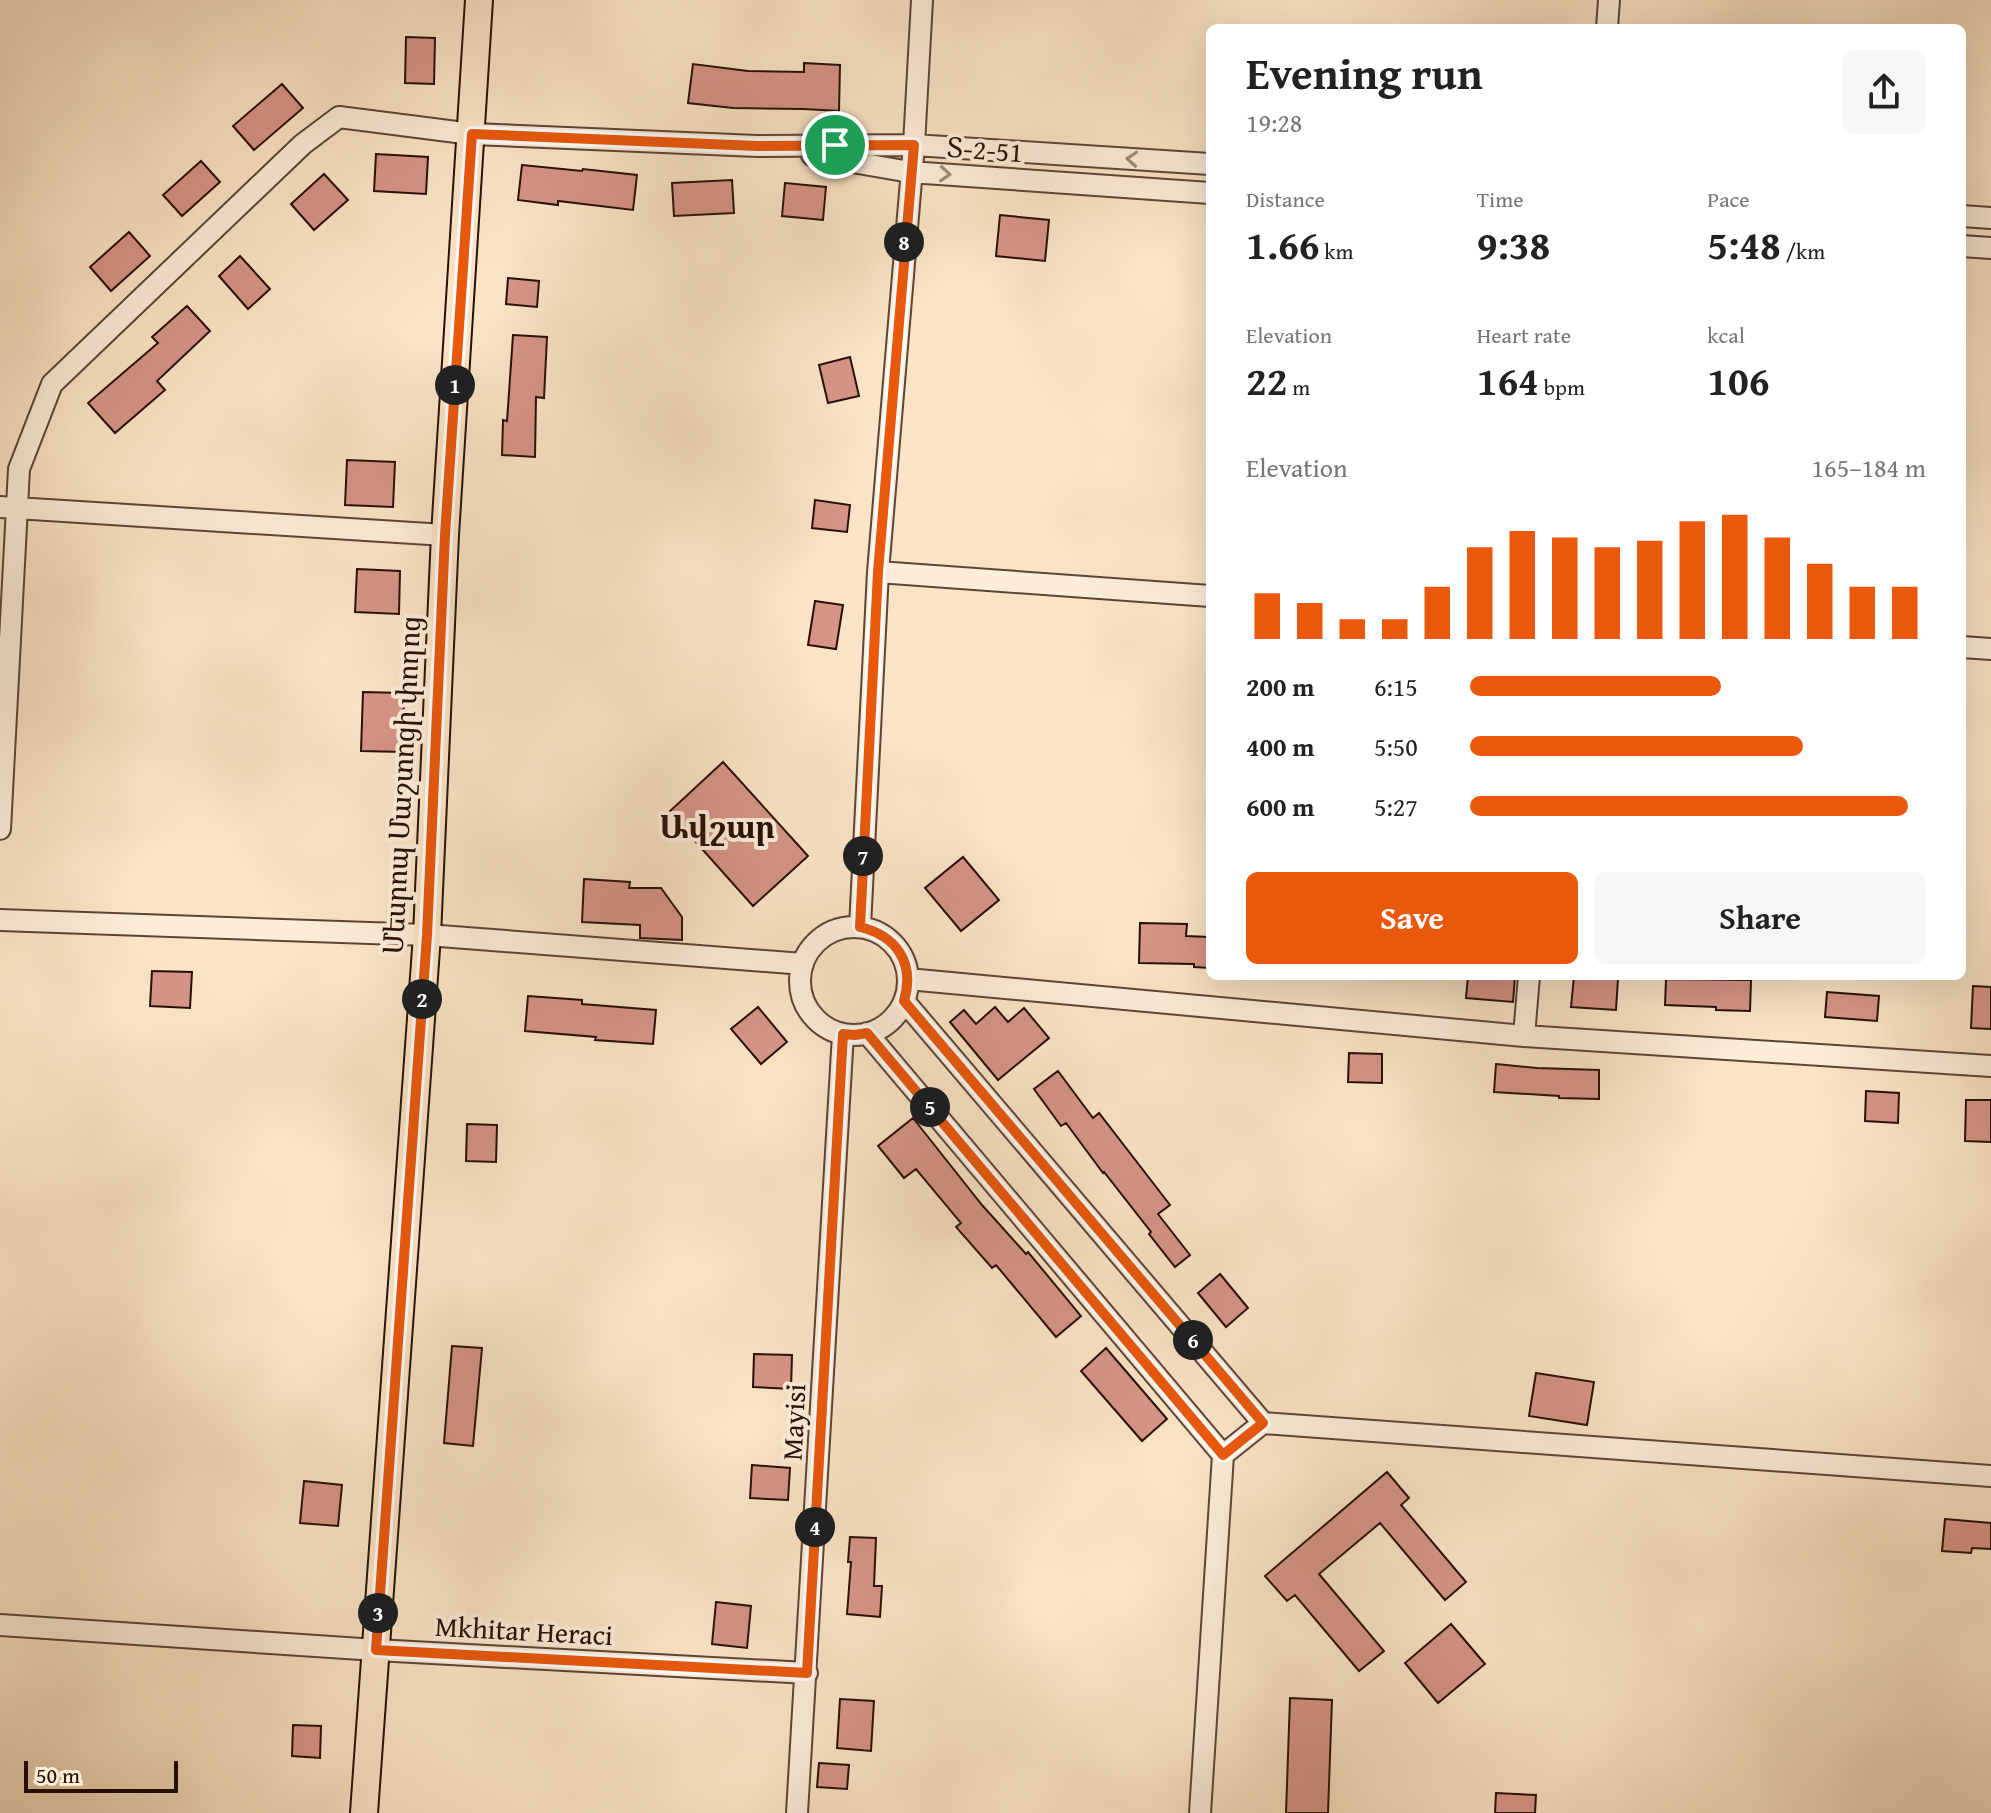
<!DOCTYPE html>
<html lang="en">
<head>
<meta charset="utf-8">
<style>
	:root { --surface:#fff; --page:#f6f6f6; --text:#222; --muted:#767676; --accent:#ea580c }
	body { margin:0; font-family:"Gentium Book Plus","Noto Serif Armenian",serif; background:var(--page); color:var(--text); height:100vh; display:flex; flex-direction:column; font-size:30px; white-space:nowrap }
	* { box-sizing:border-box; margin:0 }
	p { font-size:26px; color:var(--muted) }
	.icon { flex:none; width:44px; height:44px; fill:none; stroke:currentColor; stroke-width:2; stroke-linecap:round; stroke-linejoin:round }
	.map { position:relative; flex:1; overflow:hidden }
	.details { position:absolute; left:1206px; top:24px; width:760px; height:956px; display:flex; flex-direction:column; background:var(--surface); border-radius:12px; box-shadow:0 8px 32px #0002 }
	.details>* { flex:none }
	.scale { position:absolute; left:24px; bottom:20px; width:154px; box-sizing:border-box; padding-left:8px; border:4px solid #280f06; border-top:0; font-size:22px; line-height:28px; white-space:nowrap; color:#280f06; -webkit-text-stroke:6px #fcedd9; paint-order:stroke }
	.pin { position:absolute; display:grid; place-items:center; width:68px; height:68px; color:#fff; margin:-34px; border:4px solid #fff; border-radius:50%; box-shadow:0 2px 8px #0007 }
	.km { position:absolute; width:40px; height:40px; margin:-20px; border-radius:50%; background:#222; color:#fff; font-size:22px; line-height:40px; text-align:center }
	.round { display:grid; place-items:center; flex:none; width:84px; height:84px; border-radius:12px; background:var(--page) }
	.head { display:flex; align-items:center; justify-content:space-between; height:136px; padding:0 40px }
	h1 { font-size:44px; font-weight:600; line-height:60px }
	.figures { display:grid; grid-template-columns:repeat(3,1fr); gap:12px; height:136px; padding:8px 40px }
	.figures div { display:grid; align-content:center }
	.figures b { font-size:40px; font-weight:600 }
	.figures small { font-size:22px; font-weight:400 }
	.figures p { font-size:22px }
	.chart { height:224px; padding:16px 40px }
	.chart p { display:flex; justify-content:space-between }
	.chart svg { width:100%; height:144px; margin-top:8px; stroke:var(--accent); stroke-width:6 }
	.primary-button { display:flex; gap:16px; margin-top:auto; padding:16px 40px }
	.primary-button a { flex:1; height:92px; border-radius:12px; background:var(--accent); color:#fff; font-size:32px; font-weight:600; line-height:92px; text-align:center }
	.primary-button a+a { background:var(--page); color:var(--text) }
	ul { padding:0 40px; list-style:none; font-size:26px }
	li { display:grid; grid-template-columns:128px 96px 1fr; align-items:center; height:60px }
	li i { height:20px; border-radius:10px; background:var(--accent) }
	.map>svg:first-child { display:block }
	.building { fill:#d69486; stroke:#280f06; stroke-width:2 }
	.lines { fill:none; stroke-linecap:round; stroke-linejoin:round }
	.minor-casing { stroke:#5c4436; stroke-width:24 }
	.major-casing { stroke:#280f06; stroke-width:30 }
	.minor { stroke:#fcedd9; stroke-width:20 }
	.major { stroke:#fae4c5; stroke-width:26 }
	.oneway { stroke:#9d897a }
	.route-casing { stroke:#fff; stroke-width:16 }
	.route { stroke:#ea580c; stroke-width:10 }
	.labels { text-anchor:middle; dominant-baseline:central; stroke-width:8; stroke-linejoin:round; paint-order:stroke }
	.street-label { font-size:28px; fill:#280f06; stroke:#fcedd9 }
	.quarter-label { font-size:32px; font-weight:bold; fill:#280f06; stroke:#fcedd9 }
</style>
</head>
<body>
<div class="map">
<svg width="1991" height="1813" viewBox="0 0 1991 1813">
	<rect width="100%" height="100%" fill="#fae4c5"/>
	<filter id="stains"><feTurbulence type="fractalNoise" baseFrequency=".0025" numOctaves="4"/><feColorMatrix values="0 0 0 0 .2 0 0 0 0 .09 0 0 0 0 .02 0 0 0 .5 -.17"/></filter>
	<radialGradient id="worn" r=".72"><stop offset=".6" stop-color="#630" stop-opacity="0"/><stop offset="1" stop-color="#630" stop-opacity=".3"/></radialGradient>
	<!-- building -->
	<path class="building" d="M406,37L435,38L434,84L405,83Z
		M804,63L840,65L839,111L803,109L733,108L688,103L693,64L748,71L804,72Z
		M282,84L303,108L254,150L233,126Z
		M376,154L428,157L426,194L374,191Z
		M201,161L220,182L182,216L163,195Z
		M522,165L582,171L583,169L637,175L633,210L558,201V205L518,200Z
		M324,174L348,200L314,230L291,204Z
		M732,180L734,213L674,216L672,183Z
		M785,183L826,187L823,220L782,216Z
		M1000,215L1049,220L1045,261L996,256Z
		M129,232L150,256L111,291L90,267Z
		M240,256L270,289L248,309L219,276Z
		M508,278L539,281L537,307L506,304Z
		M187,306L210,331L157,381L165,390L115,433L88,403L158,343L152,337Z
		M513,335L547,337L544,398L536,397L535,457L502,455L503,420L507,421Z
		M850,357L859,396L828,403L819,365Z
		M347,460L395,462L393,507L345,505Z
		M815,500L850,505L847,532L812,528Z
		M357,569L400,571L399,614L355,612Z
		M815,601L843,605L836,649L808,645Z
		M363,692L404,693L403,752L361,751Z
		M723,762L808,856L753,906L669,812Z
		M963,857L999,900L961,931L925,888Z
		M584,879L630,882L629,888H661L682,917V940L640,938V925L582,922Z
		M1140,923L1187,924L1186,936L1210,937V968L1194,967V964L1139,963Z
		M152,971L192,972L190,1008L150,1006Z
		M1468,976H1515L1513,1002L1466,998Z
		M1574,976L1618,979L1616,1010L1571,1007Z
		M1666,979L1751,980L1750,1011L1716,1010V1007L1665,1005Z
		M1973,986L1991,987V1029L1971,1028Z
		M1827,992L1879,996L1877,1021L1825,1017Z
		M528,996L582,1000V1004L656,1010L653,1044L595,1040L596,1037L525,1031Z
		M758,1007L787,1042L761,1064L731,1029Z
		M995,1007L1008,1022L1024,1008L1049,1038L998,1080L950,1022L964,1010L976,1024Z
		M1349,1053L1382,1054V1083L1348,1082Z
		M1496,1064L1537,1068L1599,1070V1099L1559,1098V1096L1494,1092Z
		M1058,1071L1093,1118L1099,1113L1170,1205L1158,1214L1190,1255L1175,1267L1149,1234L1151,1232L1104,1172L1103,1173L1066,1123L1061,1126L1034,1089Z
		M1866,1091L1899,1093L1898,1123L1865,1121Z
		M1966,1100H1991V1142L1965,1141Z
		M913,1118L982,1205L1026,1254L1028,1252L1081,1316L1056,1337L996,1265L992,1268L956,1227L961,1223L916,1169L904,1178L878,1146Z
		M467,1124L497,1125L496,1162L466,1161Z
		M1220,1274L1248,1308L1226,1327L1198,1293Z
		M452,1346L482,1348L473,1446L444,1443Z
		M1106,1348L1167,1419L1142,1441L1081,1371Z
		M754,1354L792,1355L791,1389L753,1387Z
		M1536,1373L1594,1382L1587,1425L1529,1416Z
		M752,1465L790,1468L788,1500L750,1498Z
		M1387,1472L1409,1498L1401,1505L1466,1582L1445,1600L1380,1523L1319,1574L1384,1651L1359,1671L1295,1595L1287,1601L1265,1576Z
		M304,1481L342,1485L338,1526L300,1523Z
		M1945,1519L1991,1523V1549L1972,1548L1971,1553L1942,1551Z
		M850,1537L876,1538L874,1586H882L880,1617L847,1614L851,1562H848Z
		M716,1602L751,1606L747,1648L712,1644Z
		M1451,1624L1485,1664L1438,1703L1405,1663Z
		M1290,1698L1332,1700L1328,1813H1286Z
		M840,1699L874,1701L871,1751L837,1748Z
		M293,1725L321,1726L320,1758L292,1756Z
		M819,1763L849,1765L847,1789L817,1787Z
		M1496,1793L1536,1795L1535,1813H1495Z"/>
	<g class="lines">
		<!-- minor casing -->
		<g class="minor-casing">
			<path id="minor" d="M1607,28L1609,0
				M812,155L910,172L1210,193
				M1962,216L1991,218
				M1962,246L1991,248
				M0,507L445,535
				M878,572L1210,596
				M1962,647L1991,649
				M0,829L19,469L52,384L303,144L339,117L472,134L757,146L914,145L1210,164
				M0,920L427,935L803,964
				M860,927L878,572L914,145L922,0
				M800 981a54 54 0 1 1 108 0a54 54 0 1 1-108 0Z
				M908,979L1524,1036L1991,1066
				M904,1001L1263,1423
				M867,1033L1223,1455
				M1524,1036L1529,976
				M0,1625L376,1650L807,1673
				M797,1813L843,1034
				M1200,1813L1223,1455L1263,1423L1991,1476"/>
		</g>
		<!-- major casing -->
		<g class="major-casing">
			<path id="major" d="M364,1813L427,935L445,535L479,0"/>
		</g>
		<!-- minor -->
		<use href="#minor" class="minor"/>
		<!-- major -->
		<use href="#major" class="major"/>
	</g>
	<!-- one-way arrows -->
	<defs><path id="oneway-chevron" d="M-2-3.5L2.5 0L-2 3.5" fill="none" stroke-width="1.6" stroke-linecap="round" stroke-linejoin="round" transform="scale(2)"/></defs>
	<g class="oneway">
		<use href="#oneway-chevron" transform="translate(1132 159) rotate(-176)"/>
		<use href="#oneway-chevron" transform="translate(945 174) rotate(4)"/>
	</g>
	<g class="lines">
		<!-- route casing -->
		<g class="route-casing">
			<path id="route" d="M472,134L757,146L914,145L878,572L860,927C897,936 915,963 904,1001L1263,1423L1223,1455L867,1033L855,1035L843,1034L807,1673L376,1650L427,935L445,535Z"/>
		</g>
		<!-- route -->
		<use href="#route" class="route"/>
	</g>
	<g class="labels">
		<!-- street labels -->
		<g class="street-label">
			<text transform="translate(985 149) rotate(4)">Տ-2-51</text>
			<text transform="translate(401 785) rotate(-87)">Մեսրոպ Մաշտոցի փողոց</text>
			<text transform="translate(793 1422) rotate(-87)">Mayisi</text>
			<text transform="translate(524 1630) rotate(3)">Mkhitar Heraci</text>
		</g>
		<!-- quarter labels -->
		<g class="quarter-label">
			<text x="717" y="826">Ավշար</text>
		</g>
	</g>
	<rect width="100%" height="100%" filter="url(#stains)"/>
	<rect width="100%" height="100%" fill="url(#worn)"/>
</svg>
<div class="scale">50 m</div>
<div class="pin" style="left:835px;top:145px;background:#1e9e55"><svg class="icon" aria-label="arrive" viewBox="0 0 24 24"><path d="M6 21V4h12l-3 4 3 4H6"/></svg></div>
<b class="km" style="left:455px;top:385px">1</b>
<b class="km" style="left:422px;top:999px">2</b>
<b class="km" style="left:378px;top:1613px">3</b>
<b class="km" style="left:815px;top:1527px">4</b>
<b class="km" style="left:930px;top:1107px">5</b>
<b class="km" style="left:1193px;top:1340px">6</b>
<b class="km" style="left:863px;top:856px">7</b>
<b class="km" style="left:904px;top:242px">8</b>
<section class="details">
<div class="head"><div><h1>Evening run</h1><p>19:28</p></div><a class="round"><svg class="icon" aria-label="share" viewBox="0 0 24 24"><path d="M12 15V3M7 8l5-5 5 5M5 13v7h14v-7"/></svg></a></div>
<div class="figures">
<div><p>Distance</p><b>1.66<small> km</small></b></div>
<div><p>Time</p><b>9:38</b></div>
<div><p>Pace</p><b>5:48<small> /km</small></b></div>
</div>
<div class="figures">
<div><p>Elevation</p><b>22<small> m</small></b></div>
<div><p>Heart rate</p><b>164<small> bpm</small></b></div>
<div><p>kcal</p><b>106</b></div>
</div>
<div class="chart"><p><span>Elevation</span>165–184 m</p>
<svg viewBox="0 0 160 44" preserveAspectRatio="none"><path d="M5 44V30M15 44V33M25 44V38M35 44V38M45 44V28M55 44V16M65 44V11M75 44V13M85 44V16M95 44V14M105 44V8M115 44V6M125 44V13M135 44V21M145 44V28M155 44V28"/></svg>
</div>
<ul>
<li><b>200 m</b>6:15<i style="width:55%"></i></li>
<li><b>400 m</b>5:50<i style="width:73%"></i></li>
<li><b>600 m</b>5:27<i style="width:96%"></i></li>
</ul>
<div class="primary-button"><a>Save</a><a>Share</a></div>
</section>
</div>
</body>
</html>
